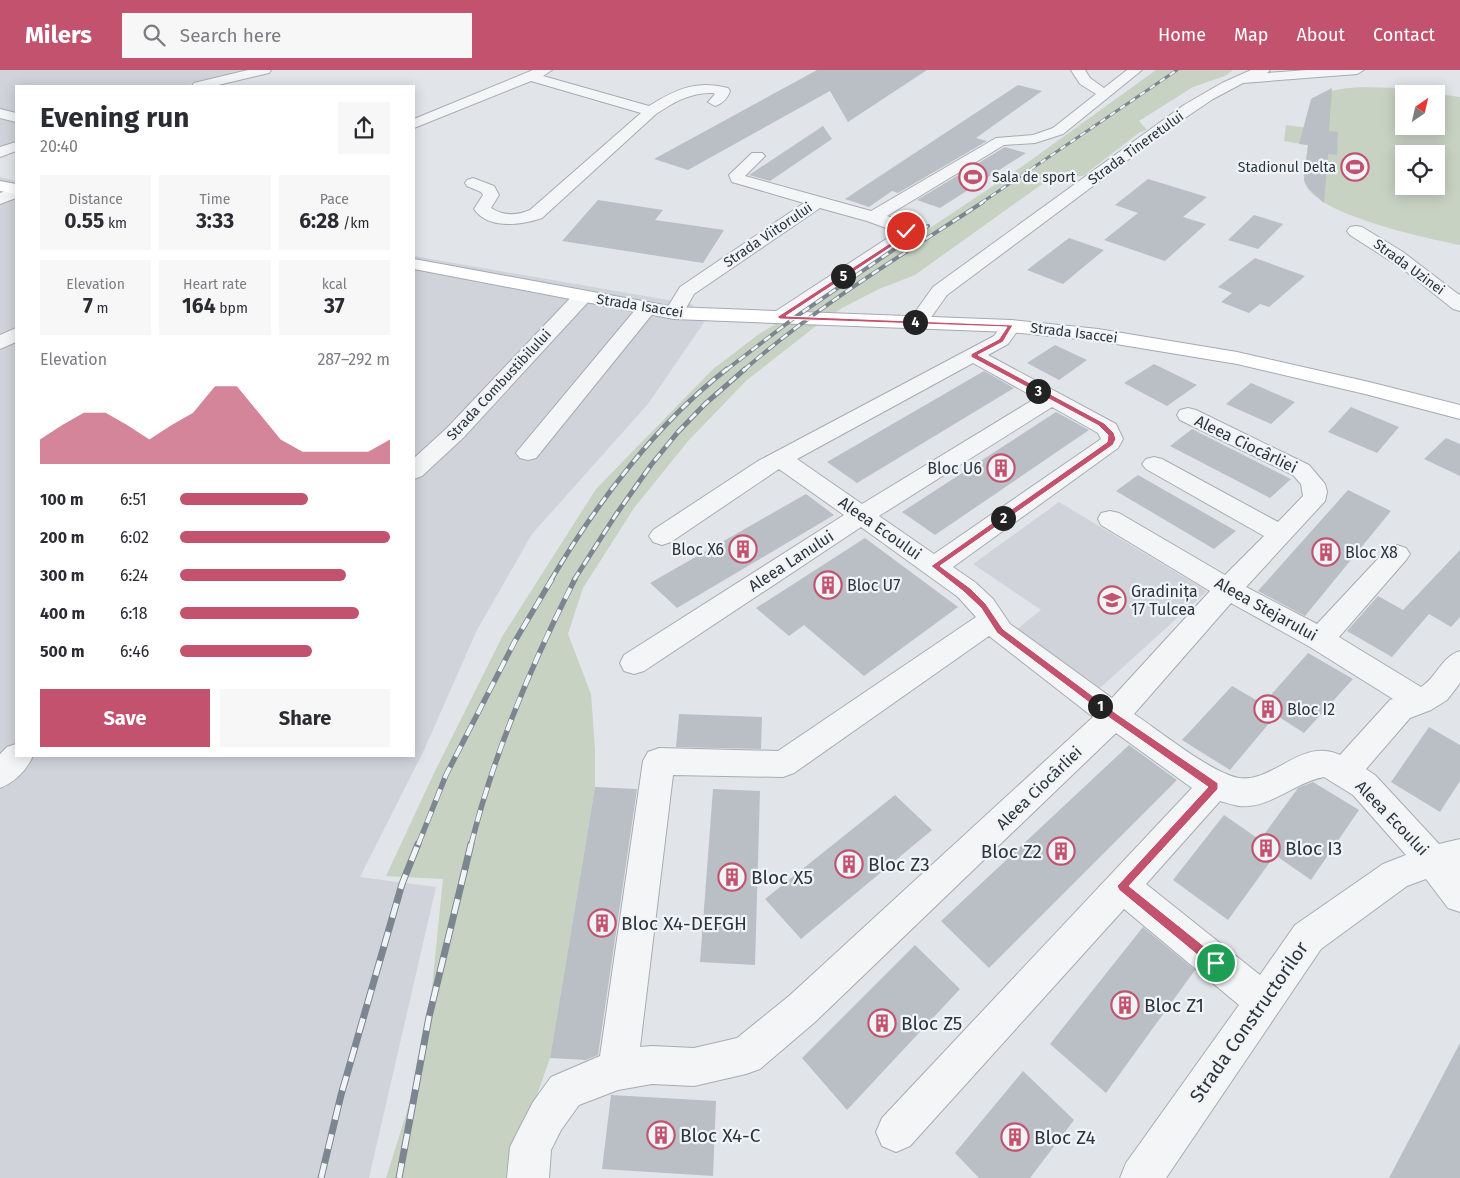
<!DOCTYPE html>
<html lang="en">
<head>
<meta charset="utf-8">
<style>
	:root { --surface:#fff; --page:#f7f7f7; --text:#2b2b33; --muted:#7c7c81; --accent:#c2526e }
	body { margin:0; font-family:"Fira Sans",sans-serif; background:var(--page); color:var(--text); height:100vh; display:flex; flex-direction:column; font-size:19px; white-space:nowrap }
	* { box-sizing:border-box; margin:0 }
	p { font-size:16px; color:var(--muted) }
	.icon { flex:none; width:28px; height:28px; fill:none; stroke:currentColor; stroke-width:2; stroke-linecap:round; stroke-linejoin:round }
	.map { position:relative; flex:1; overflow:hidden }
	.details { position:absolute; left:15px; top:15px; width:400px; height:672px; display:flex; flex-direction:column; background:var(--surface); border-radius:0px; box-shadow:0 2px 12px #0003 }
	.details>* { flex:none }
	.needle { width:32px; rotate:34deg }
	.buttons { position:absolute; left:1395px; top:15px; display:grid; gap:10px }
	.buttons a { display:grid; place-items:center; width:50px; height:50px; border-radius:0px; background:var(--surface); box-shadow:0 2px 12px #0003; font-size:25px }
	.pin { position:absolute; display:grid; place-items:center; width:42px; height:42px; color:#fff; margin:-21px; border:2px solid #fff; border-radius:50%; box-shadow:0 1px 5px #0007 }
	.km { position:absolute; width:25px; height:25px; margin:-12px; border-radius:50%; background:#222; color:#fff; font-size:14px; line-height:25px; text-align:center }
	.round { display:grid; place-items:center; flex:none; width:52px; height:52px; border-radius:0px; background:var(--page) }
	.head { display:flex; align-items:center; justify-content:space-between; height:85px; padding:0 25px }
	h1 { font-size:28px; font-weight:700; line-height:38px }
	.stats { display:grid; grid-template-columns:repeat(3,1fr); gap:8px; height:85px; padding:5px 25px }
	.stats div { display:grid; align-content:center; border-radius:0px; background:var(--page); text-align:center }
	.stats b { font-size:21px; font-weight:700 }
	.stats small { font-size:14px; font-weight:400 }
	.stats p { font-size:14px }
	.chart { height:140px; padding:10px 25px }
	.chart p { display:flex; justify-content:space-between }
	.chart svg { width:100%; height:90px; margin-top:5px; fill:var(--accent); opacity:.7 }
	.action { display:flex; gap:10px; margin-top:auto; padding:10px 25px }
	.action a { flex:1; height:58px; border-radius:0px; background:var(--accent); color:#fff; font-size:20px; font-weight:700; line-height:58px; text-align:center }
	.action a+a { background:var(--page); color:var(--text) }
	ul { padding:0 25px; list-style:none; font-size:16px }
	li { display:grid; grid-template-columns:80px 60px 1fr; align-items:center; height:38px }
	li i { height:12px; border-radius:6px; background:var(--accent) }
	header { display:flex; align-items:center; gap:30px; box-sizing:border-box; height:70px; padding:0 25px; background:var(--accent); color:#fff }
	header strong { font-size:24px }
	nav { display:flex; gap:28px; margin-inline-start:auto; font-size:18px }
	.search { width:350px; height:45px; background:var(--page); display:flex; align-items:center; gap:12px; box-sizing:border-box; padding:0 18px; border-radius:0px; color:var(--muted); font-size:19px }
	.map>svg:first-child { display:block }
	.built { fill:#d0d4da }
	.green { fill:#c8d2c3; fill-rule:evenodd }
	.building { fill:#b9bfc5 }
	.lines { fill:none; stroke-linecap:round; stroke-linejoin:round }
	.minor-casing { stroke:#a7acb3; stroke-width:2 }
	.major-casing { stroke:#a2aab3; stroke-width:2 }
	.minor { fill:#f4f5f7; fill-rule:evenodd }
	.major { fill:#fff; fill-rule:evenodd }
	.rail-far4-casing { stroke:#7c8691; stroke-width:3 }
	.rail-far3-casing { stroke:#7c8691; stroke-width:4 }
	.rail-far2-casing { stroke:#7c8691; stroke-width:5 }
	.rail-far1-casing { stroke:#7c8691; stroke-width:5.5 }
	.rail-casing { stroke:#7c8691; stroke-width:7 }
	.rail-far4 { stroke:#f1f4f6; stroke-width:2; stroke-dasharray:6; stroke-linecap:butt }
	.rail-far3 { stroke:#f1f4f6; stroke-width:2.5; stroke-dasharray:8; stroke-linecap:butt }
	.rail-far2 { stroke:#f1f4f6; stroke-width:3; stroke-dasharray:9; stroke-linecap:butt }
	.rail-far1 { stroke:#f1f4f6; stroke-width:4; stroke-dasharray:12; stroke-linecap:butt }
	.rail { stroke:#f1f4f6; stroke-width:5; stroke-dasharray:15; stroke-linecap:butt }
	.route { fill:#c2526e; stroke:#fff }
	.labels { text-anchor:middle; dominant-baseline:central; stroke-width:4.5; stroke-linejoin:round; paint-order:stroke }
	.far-street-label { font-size:14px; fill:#2b343f; stroke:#f1f4f6 }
	.far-poi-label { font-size:14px; fill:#2b343f; stroke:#f1f4f6; text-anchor:end }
	.street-label { font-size:16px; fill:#2b343f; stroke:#f1f4f6 }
	.poi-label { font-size:16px; fill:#2b343f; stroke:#f1f4f6; text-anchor:start }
	.near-poi-label { font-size:19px; fill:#2b343f; stroke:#f1f4f6; text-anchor:start }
	.near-street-label { font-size:19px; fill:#2b343f; stroke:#f1f4f6 }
</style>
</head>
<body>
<header>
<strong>Milers</strong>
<div class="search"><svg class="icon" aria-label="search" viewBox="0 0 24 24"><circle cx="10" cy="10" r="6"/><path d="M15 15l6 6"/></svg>Search here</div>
<nav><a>Home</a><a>Map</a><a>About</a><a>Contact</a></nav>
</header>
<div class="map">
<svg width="1460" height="1108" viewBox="0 0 1460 1108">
	<rect width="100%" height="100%" fill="#e1e5e9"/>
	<!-- built -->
	<path class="built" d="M0,0H246L184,16H16V74L0,80Z
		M0,107L16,111V686H414V186L691,234L705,251L648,334L532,464L477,560L424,680L360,807L436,817L369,1108H0Z
		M1059,432L1207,521L1100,618L1017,559L1041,540L973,494Z"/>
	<!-- green -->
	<path class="green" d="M1156,0H1233L1225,6L1193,17L1139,51L1147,60L1140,62L1083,106L1052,107L915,205L879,219L842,238L816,256L747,310L689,370L634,438L583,518L568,564L591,624L595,679V717L550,988L508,1108H386L419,1003L429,947L443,809L386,806L434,703L503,565L596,419L713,299L759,264L909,172L1020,98Z
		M1362,17L1397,18L1460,27V175C1430,169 1309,144 1304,110C1303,99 1307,85 1308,75L1284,71L1286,55L1308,58L1312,28C1328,20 1344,18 1362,17ZM1404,24H1436V56H1404ZM1404,84H1436V116H1404Z"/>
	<!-- building -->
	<path class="building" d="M817,0H927L848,52L830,21L688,100L654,89Z
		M1018,15L1042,21L976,68L987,71L898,123L892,121L869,137L845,129Z
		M1332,18L1329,61L1338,62L1337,85L1328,84L1324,133L1308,118L1304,110L1308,75L1299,74L1311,29Z
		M823,56L832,69L770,111L749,105Z
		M1005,77L1026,83L940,138L917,130Z
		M1148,109L1207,127L1183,147L1206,154L1165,191L1104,170L1138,143L1115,135Z
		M598,130L663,140L655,150L724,160L703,193L562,171Z
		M1254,145L1283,154L1258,179L1228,170Z
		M1069,168L1104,180L1063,214L1027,200Z
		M1255,188L1305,206L1269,237L1260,234L1249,243L1221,232L1232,223L1218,217Z
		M1055,275L1087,290L1059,310L1027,293Z
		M1154,294L1197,315L1167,336L1124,313Z
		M984,301L1014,318L857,413L827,392Z
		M1251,313L1295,332L1271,354L1226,334Z
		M1351,337L1399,357L1377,383L1328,362Z
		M1056,342L1089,360L935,465L902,442Z
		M1192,359L1291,409L1270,428L1170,376Z
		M1446,368L1460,374V406L1424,389Z
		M1138,405L1236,461L1214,479L1116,421Z
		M1348,420L1391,441L1305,546L1258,521Z
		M806,424L834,445L677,538L650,513Z
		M865,468L958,537L864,606L804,555L789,566L756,538Z
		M1460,480V547L1451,557L1429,544L1392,587L1347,561L1378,526L1403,540Z
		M1308,583L1353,609L1304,663L1276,645L1230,700L1182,670L1232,616L1263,634Z
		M679,644L762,647L761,679L676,677Z
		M1429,657L1460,675V711L1440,742L1391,712Z
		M1129,675L1177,710L989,898L941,851Z
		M1313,712L1359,740L1311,810L1275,785L1228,850L1173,810L1224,745L1260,770L1298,718Z
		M595,717L637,719L598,985L586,990L550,988Z
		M713,719L760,721L755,895L700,892Z
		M895,725L932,760L801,869L765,829Z
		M1143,857L1195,900L1106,1023L1050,974Z
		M915,875L960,919L847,1040L802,988Z
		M1460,973V1108H1389Z
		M1023,1001L1074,1050L1030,1108H979L955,1083Z
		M611,1025L716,1031L713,1106L602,1099Z"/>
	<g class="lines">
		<!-- minor casing -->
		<g class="minor-casing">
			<path id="minor" d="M248,0H271L269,3L214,16H192L194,13Z
				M533,0H552L543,6L649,36C676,19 696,10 728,18L730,21C728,28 722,34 715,36L708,32L715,24L713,23C691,22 674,32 656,44L542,148C522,155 488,160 474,139L483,125L481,122L467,116L465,113L467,110L473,108L494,116L499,125L491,138C504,146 516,146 530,140L641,43L531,11L414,58V49Z
				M1071,0H1085L1090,8L1104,18L1127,0H1142L1063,64L1035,73L1004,75L887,146L908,153L915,161L912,169L787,251L780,253L773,251L770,247L773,243L897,162L867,151L820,138L694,224L681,247L674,249L667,247L664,243L680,217L804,133L732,112L729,105L752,83H762L765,86L745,106L871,141L996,68L1033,65L1053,58L1096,24L1080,14Z
				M1251,0H1270L1267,3L1307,0H1364L1357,4L1243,13L1213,29L1176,54L947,225L925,256L918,258L911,256L908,252L933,217L1184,35L1222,13Z
				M0,39L16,43V52L0,48Z
				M16,72V81L0,87V77Z
				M16,117V128L0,134V123Z
				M1356,156L1362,157L1403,182L1454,221L1460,225V241L1453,239L1403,199L1350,165L1347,161L1350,157Z
				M582,221L589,223L592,227L589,231L463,368L422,406L414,409V388L447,358L575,223Z
				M647,232L654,234L657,238L654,242L536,388L528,390L520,388L516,383L520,378L640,234Z
				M1011,250L1018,252L1021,256L1008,274L988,285L1116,354L1123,369L1118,378L953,497L976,513L993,529L1010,554L1112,628L1210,521L1101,455L1098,449L1101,443L1110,441L1119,443L1225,505L1264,466L1146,399L1142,394L1146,389L1154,387L1162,389L1278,452L1303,426L1301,414L1293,405L1180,350L1177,345L1180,340L1188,338L1196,340L1309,395L1325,414L1327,422L1325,431L1246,517L1317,554L1388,478L1397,475L1406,478L1410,484L1406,490L1339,567L1421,617C1437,607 1441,587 1460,581V613L1447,630L1431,640L1410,648L1366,699L1375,705L1439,774L1460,769V842L1448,838L1426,809L1407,816L1321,879L1166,1108H1120L1126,1093L1239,935L1124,839L910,1076L896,1082L882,1076L876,1062L882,1048L1192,718L1116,663L815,952L760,999L746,1004L694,1016L652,1014L618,1020L579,1035L561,1060L551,1080L549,1108H507L510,1077L517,1063L533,1032L551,1007L600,986L643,691L648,682L659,678L778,681L976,547L958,527L861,457L644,601L634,604L624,601L620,593L624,585L844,445L779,399L671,472L662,475L653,472L649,466L653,460L758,391L994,266L1004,252ZM973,293L1036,328L862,434L797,389ZM1052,337L1098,363L1101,369L934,484L879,446ZM1231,533L1310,577L1393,629L1390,630L1340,685C1301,667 1274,713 1239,708C1211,703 1160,661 1134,644ZM989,566L1093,647L789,926L737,968L694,978L652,976L640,977L673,705L783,707L794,703ZM1324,707L1353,725L1406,785L1383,794L1295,855L1260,905L1146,814L1220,731C1227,733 1233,735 1239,736C1270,739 1295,712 1324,707Z
				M16,258V272L0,279V265Z
				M16,674V686H33C26,701 15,712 0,718V684L7,677Z"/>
		</g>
		<!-- major casing -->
		<g class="major-casing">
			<path id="major" d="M0,111L16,114V124L0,121Z
				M414,189L674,237L1011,250L1098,259L1237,282L1369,312L1460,335V349L1365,324L1237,294L1098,271L1011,262L674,249L414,199Z"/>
		</g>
		<!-- minor -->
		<use href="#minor" class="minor"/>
		<!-- major -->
		<use href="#major" class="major"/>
		<!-- rail-far4 casing -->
		<g class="rail-far4-casing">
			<path id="rail-far4" d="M981,133L1177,0"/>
		</g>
		<!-- rail-far3 casing -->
		<g class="rail-far3-casing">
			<path id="rail-far3" d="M726,300L794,248L928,156
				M744,300C817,236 902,185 983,132"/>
		</g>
		<!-- rail-far2 casing -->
		<g class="rail-far2-casing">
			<path id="rail-far2" d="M551,510C596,434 657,353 727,299
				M574,510L615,446L651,395L678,362L705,334L745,299"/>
		</g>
		<!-- rail-far1 casing -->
		<g class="rail-far1-casing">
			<path id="rail-far1" d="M418,775L446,705L515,571L552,509
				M471,775C494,683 532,593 575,509"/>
		</g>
		<!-- rail casing -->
		<g class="rail-casing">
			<path id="rail" d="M321,1108L341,1025L402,814L418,774
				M399,1108L429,947L471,774"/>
		</g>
		<!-- rail-far4 -->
		<use href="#rail-far4" class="rail-far4"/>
		<!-- rail-far3 -->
		<use href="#rail-far3" class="rail-far3"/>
		<!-- rail-far2 -->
		<use href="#rail-far2" class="rail-far2"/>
		<!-- rail-far1 -->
		<use href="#rail-far1" class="rail-far1"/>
		<!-- rail -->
		<use href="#rail" class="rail"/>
	</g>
	<!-- route -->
	<path class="route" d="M904,160L908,161V166L786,246L1013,255L1003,272L978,285L1104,353L1114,363L1116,369L1113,375L940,496L970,518L986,534L1003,559L1117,644L1218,713V719L1129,816L1220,889L1222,893L1220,897L1216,898L1212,897L1119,820L1117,816L1208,717L1111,649L997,563L981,538L964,522L931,496L1107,372L1108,365L1099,356L971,287V284L999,269L1007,257L780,249L777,247L904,164Z"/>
	<!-- icons -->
	<defs>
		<g id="stadium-ring" transform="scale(1.4375)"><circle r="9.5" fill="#f1f4f6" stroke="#c2526e" stroke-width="1.5"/><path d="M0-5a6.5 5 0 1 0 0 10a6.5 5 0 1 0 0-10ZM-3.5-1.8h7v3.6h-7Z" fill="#c2526e"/></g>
		<g id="building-ring" transform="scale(1.4375)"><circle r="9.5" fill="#f1f4f6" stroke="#c2526e" stroke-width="1.5"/><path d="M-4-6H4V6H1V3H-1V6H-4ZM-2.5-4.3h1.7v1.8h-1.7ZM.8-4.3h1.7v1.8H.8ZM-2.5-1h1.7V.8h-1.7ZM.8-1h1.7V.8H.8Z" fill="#c2526e"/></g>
		<g id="school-ring" transform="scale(1.4375)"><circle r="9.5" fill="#f1f4f6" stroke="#c2526e" stroke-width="1.5"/><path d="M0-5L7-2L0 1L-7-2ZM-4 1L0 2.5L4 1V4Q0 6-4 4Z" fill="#c2526e"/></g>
	</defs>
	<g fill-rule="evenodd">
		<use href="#stadium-ring" x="1355" y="97"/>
		<use href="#stadium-ring" x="973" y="107"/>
		<use href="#building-ring" x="1001" y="398"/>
		<use href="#building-ring" x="743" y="479"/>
		<use href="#building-ring" x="1326" y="482"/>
		<use href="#building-ring" x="828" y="515"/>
		<use href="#school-ring" x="1112" y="530"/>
		<use href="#building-ring" x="1268" y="639"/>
		<use href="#building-ring" x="1266" y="778"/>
		<use href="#building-ring" x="1061" y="781"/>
		<use href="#building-ring" x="849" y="794"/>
		<use href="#building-ring" x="732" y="807"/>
		<use href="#building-ring" x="602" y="853"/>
		<use href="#building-ring" x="1125" y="935"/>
		<use href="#building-ring" x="882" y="953"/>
		<use href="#building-ring" x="661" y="1065"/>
		<use href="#building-ring" x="1015" y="1067"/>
	</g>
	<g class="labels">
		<!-- far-street labels -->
		<g class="far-street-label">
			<text transform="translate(1136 78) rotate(-36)">Strada Tineretului</text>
			<text transform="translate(768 165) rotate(-34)">Strada Viitorului</text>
			<text transform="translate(1409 197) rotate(36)">Strada Uzinei</text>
			<text transform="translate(640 236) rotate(9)">Strada Isaccei</text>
			<text transform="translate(1074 263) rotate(7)">Strada Isaccei</text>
			<text transform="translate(499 315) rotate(-47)">Strada Combustibilului</text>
		</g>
		<!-- far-poi labels -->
		<g class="far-poi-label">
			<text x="1336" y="97">Stadionul Delta</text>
			<text x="992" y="107" text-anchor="start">Sala de sport</text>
		</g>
		<!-- street labels -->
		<g class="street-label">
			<text transform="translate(1246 374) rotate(26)">Aleea Ciocârliei</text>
			<text transform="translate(880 458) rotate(35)">Aleea Ecoului</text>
			<text transform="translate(791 491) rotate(-33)">Aleea Lanului</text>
			<text transform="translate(1266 539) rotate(29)">Aleea Stejarului</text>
			<text transform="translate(1039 718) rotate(-44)">Aleea Ciocârliei</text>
			<text transform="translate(1392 748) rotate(46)">Aleea Ecoului</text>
		</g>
		<!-- poi labels -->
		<g class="poi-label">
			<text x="982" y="398" text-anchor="end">Bloc U6</text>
			<text x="724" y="479" text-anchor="end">Bloc X6</text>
			<text x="1345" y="482">Bloc X8</text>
			<text x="847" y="515">Bloc U7</text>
			<text x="1131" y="521">Gradinița<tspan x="1131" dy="18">17 Tulcea</tspan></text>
			<text x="1287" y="639">Bloc I2</text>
		</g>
		<!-- near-poi labels -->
		<g class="near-poi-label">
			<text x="1285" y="778">Bloc I3</text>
			<text x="1042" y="781" text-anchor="end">Bloc Z2</text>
			<text x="868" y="794">Bloc Z3</text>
			<text x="751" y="807">Bloc X5</text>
			<text x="621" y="853">Bloc X4-DEFGH</text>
			<text x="1144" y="935">Bloc Z1</text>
			<text x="901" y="953">Bloc Z5</text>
			<text x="680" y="1065">Bloc X4-C</text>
			<text x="1034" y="1067">Bloc Z4</text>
		</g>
		<!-- near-street labels -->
		<g class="near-street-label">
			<text transform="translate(1249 952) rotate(-55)">Strada Constructorilor</text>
		</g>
	</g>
</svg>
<div class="buttons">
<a><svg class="needle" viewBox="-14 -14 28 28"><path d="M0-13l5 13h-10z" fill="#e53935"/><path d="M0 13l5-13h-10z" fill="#7c7c81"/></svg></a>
<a><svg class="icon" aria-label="locate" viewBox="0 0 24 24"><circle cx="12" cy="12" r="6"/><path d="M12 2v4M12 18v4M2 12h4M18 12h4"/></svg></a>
</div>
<div class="pin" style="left:1216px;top:893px;background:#1e9e55"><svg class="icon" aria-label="arrive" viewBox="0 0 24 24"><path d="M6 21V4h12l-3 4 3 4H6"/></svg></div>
<div class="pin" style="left:906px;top:161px;background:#d93025"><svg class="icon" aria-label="check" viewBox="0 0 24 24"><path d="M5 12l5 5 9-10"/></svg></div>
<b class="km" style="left:1100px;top:636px">1</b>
<b class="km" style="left:1003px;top:448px">2</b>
<b class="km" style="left:1038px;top:321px">3</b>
<b class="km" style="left:915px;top:252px">4</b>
<b class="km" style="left:843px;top:206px">5</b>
<section class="details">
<div class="head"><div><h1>Evening run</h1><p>20:40</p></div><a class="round"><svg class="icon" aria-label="share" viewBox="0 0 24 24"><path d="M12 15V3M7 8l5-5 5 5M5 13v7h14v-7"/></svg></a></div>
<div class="stats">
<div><p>Distance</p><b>0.55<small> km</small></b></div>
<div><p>Time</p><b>3:33</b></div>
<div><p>Pace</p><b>6:28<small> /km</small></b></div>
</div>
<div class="stats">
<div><p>Elevation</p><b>7<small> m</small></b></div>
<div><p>Heart rate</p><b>164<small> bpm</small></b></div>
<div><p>kcal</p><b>37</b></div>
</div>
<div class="chart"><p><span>Elevation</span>287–292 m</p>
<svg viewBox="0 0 160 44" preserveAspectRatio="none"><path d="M0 44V32L10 25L20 19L30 19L40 25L50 32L60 25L70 19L80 6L90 6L100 19L110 32L120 38L130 38L140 38L150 38L160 32V44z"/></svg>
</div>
<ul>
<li><b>100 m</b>6:51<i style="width:61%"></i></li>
<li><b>200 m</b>6:02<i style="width:100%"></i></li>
<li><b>300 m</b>6:24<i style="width:79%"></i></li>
<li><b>400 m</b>6:18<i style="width:85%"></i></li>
<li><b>500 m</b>6:46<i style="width:63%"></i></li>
</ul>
<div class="action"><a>Save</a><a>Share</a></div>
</section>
</div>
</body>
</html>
